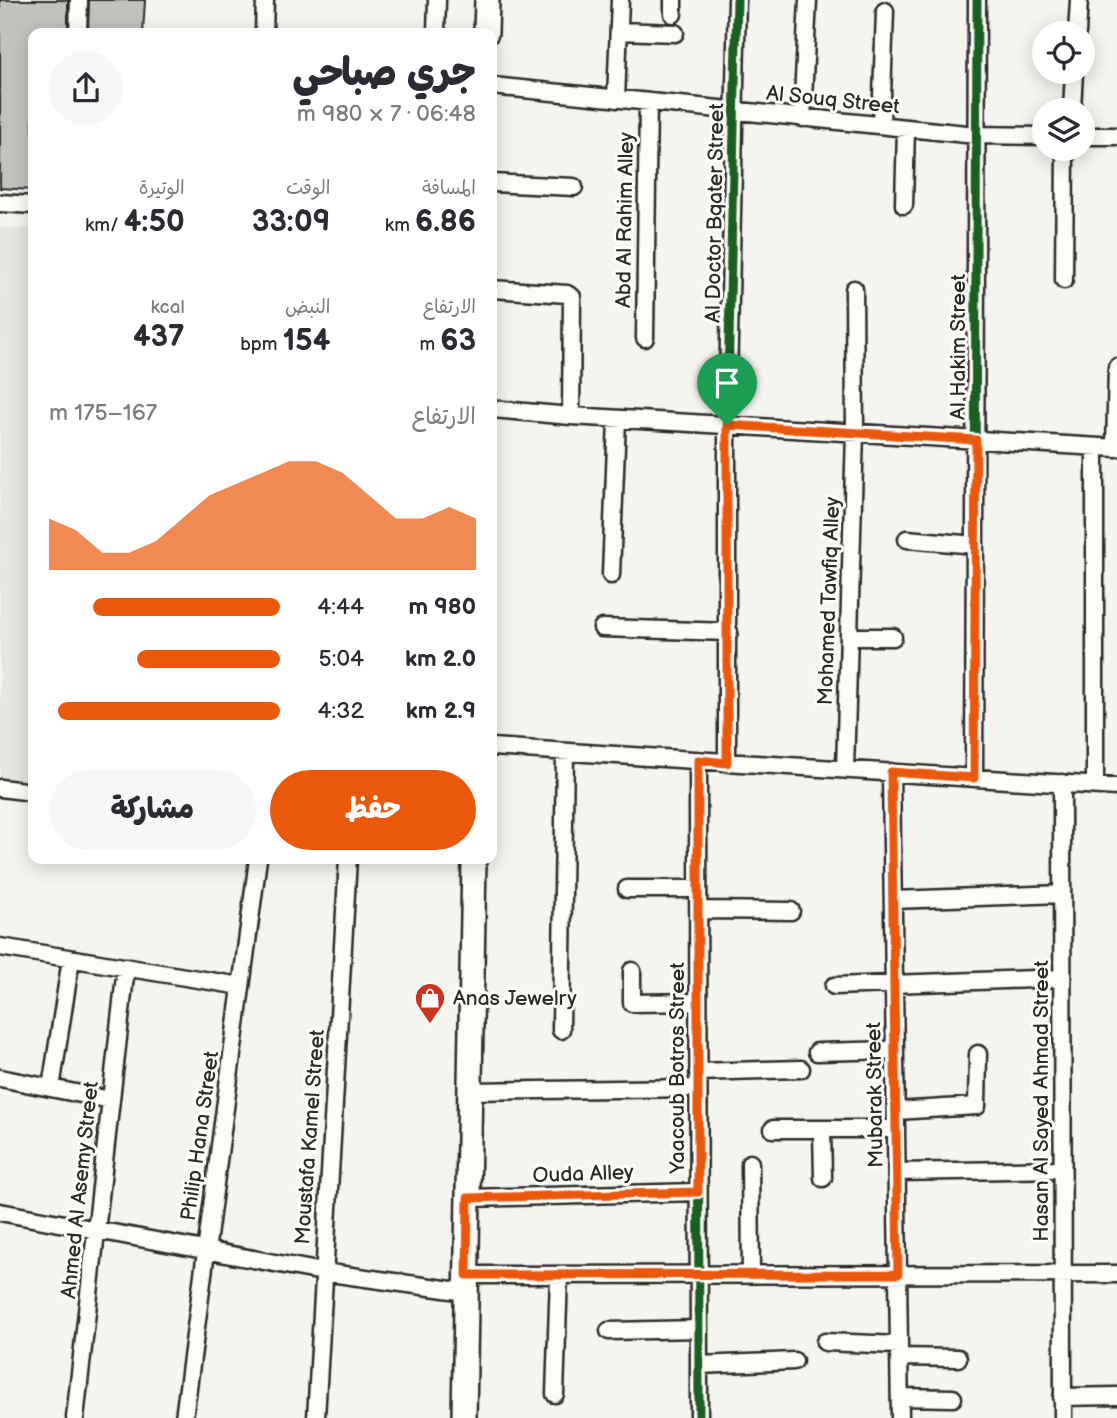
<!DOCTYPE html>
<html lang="ar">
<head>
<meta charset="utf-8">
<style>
	:root { --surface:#fff; --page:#f7f7f7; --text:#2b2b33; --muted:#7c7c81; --accent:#ea580c }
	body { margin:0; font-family:"Balsamiq Sans","Playpen Sans Arabic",sans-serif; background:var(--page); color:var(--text); direction:rtl; height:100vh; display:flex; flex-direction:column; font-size:26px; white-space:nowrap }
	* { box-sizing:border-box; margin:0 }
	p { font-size:23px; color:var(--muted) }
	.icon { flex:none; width:38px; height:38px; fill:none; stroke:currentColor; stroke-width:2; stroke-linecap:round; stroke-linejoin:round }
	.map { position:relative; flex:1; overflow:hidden; direction:ltr }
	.details { position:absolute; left:28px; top:28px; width:469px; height:836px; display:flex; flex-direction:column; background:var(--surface); border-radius:14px; box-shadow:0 4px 18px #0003; direction:rtl }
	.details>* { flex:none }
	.buttons { position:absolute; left:1032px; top:21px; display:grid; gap:14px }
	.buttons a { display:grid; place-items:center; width:63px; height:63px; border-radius:50%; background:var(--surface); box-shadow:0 4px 18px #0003; font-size:35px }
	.pin { position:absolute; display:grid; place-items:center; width:60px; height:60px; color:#fff; margin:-72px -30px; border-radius:50% 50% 50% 0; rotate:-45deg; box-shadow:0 0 7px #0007 }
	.pin .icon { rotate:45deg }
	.round { display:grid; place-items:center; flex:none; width:74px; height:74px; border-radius:37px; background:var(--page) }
	.head { display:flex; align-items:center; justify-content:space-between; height:119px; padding:0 21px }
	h1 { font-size:38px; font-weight:800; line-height:52px }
	.figures { display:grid; grid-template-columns:repeat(3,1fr); gap:10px; height:119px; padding:7px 21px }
	.figures div { display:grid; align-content:center }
	.figures b { font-size:30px; font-weight:800 }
	.figures small { font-size:19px; font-weight:400 }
	.figures p { font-size:19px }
	.chart { height:196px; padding:14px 21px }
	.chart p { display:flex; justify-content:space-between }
	.chart svg { width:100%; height:126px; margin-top:7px; fill:var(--accent); opacity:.7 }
	.action { display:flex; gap:14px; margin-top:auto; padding:14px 21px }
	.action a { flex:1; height:80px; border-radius:42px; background:var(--accent); color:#fff; font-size:28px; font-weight:800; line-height:80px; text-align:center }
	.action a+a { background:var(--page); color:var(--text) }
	ul { padding:0 21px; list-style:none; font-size:23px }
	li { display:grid; grid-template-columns:112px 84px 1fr; align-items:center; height:52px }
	li i { height:18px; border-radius:9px; background:var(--accent) }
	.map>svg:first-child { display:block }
	.built { fill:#e6e5e0 }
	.building { fill:#c2c1be; stroke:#2b2b2b; stroke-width:2 }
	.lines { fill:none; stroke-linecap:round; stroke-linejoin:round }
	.street-casing { stroke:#2b2b2b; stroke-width:21 }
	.secondary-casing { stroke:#2b2b2b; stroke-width:28 }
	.street { stroke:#fdfcf7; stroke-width:16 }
	.secondary { stroke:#fdfcf7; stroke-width:23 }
	.cycleway-casing { stroke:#fdfcf7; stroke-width:13 }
	.cycleway { stroke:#1b5e20; stroke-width:9 }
	.route-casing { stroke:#fff; stroke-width:14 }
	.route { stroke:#ea580c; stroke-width:9 }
	.labels { text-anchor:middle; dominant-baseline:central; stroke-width:6; stroke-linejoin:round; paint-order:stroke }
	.street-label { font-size:21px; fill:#2b2b2b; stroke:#fdfcf7 }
	.poi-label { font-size:21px; fill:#2b2b2b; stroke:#fdfcf7; text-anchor:start }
</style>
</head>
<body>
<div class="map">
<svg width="1117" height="1418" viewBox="0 0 1117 1418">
	<rect width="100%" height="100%" fill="#f5f4ef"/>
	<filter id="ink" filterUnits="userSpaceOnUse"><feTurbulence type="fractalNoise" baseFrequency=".0143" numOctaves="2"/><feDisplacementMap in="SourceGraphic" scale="14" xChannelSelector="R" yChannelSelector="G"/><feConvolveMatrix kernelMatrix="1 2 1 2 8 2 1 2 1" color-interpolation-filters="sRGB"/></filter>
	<g filter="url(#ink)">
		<!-- built -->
		<path class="built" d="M0,227L33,229V783L0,781Z"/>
		<!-- building -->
		<path class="building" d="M0,0H68V33H33V190L0,188Z
			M89,0H145L143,33H88Z"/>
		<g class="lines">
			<!-- street casing -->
			<g class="street-casing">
				<path id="street" d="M673,14V0
					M619,31L675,33
					M78,33L79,0
					M264,33L265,0
					M436,33L437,0
					M1077,33L1079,0
					M492,86L976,135L1045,136
					M616,99L620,0
					M1072,110L1074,72
					M802,118L808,0
					M881,125L885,11
					M1083,136H1117
					M492,183L574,187
					M0,203L33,205
					M904,205L906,128
					M1064,280L1065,149
					M492,289L567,294L572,297L571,416
					M645,338L648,102
					M492,409L571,416L1117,448
					M1115,448L1117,367
					M907,539L975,545
					M611,575L617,419
					M602,628L729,632
					M849,637H893
					M492,747L1117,787
					M698,760L699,1418
					M727,763V425L737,0
					M845,769L855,433L854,289
					M891,772L900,1418
					M974,778L977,0
					M1062,783L1063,1418
					M1095,785V447
					M0,788L33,792
					M627,889H698
					M893,900L1062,894
					M698,910L791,911
					M0,947L241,986
					M632,971V1003L698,1002
					M834,986L1062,978
					M561,1030L565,752
					M817,1052L895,1050
					M698,1072L801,1069
					M0,1078L111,1100
					M51,1088L71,959
					M470,1091L698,1088
					M896,1111L977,1106L978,1054
					M773,1129H896
					M822,1129L823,1178
					M750,1163L751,1274
					M897,1172L1062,1169
					M468,1198L698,1192
					M0,1212L323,1272L466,1292
					M467,1275L1117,1274
					M609,1331L699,1329
					M825,1342L899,1345
					M899,1357L958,1358
					M699,1365L794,1361
					M555,1394L559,1275
					M900,1397L953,1398
					M1062,1397L1117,1396
					M75,1418L126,967
					M184,1418L258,859
					M316,1418L348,859"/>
			</g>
			<!-- secondary casing -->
			<g class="secondary-casing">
				<path id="secondary" d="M486,33L487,0
					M464,1418L474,859"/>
			</g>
			<!-- street -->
			<use href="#street" class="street"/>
			<!-- secondary -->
			<use href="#secondary" class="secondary"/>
			<!-- cycleway casing -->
			<g class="cycleway-casing">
				<path id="cycleway" d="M698,760L699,1418
					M727,763V425L737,0
					M974,778L977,0"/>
			</g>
			<!-- cycleway -->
			<use href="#cycleway" class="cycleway"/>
		</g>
	</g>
	<g class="lines" filter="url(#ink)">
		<!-- route casing -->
		<g class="route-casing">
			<path id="route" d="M727,425L976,440L974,778L891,772L898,1274L467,1275L468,1198L698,1192V760L727,763Z"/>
		</g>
		<!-- route -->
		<use href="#route" class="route"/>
	</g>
	<!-- icons -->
	<defs>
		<g id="shop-pin" transform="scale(1.575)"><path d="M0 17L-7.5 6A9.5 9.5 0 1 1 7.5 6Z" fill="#c8321e" stroke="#fdfcf7"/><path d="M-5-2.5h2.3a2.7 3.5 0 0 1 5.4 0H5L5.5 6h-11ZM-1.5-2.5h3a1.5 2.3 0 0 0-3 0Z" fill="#fff"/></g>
	</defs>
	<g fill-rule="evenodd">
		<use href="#shop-pin" x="430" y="998"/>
	</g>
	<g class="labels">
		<!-- street labels -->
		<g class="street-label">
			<text transform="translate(833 100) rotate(6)">Al Souq Street</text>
			<text transform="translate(715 213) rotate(-89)">Al Doctor Bqater Street</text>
			<text transform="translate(625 220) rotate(-89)">Abd Al Rahim Alley</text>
			<text transform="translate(958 347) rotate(-90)">Al Hakim Street</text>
			<text transform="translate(829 601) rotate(-88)">Mohamed Tawfiq Alley</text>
			<text transform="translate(677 1068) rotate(-90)">Yaacoub Botros Street</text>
			<text transform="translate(875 1095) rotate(-91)">Mubarak Street</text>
			<text transform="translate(1041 1101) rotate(-90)">Hasan Al Sayed Ahmad Street</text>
			<text transform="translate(200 1136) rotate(-82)">Philip Hana Street</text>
			<text transform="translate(310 1137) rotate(-86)">Moustafa Kamel Street</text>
			<text transform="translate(583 1174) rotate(-2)">Ouda Alley</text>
			<text transform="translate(80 1190) rotate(-84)">Ahmed Al Asemy Street</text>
		</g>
		<!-- poi labels -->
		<g class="poi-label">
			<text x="453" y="998">Anas Jewelry</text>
		</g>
	</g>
</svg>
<div class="buttons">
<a><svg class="icon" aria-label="locate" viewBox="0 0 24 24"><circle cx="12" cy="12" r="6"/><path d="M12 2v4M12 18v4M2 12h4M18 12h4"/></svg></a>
<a><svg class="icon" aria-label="layers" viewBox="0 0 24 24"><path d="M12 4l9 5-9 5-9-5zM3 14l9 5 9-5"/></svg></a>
</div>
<div class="pin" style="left:727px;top:425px;background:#1e9e55"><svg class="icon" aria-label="arrive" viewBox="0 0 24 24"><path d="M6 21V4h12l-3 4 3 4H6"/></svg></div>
<section class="details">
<div class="head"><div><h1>جري صباحي</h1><p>06:48 · 7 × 980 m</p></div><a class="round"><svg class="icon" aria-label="share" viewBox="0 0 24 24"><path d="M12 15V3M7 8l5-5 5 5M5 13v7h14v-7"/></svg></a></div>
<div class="figures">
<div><p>المسافة</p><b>6.86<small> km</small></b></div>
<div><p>الوقت</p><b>33:09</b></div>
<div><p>الوتيرة</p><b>4:50<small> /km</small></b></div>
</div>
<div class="figures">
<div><p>الارتفاع</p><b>63<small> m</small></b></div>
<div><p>النبض</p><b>154<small> bpm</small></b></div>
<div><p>kcal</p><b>437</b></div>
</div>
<div class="chart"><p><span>الارتفاع</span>167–175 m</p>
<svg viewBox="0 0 160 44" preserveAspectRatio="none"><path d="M0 44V26L10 30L20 38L30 38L40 34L50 26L60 18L70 14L80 10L90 6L100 6L110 10L120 18L130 26L140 26L150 22L160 26V44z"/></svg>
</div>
<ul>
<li><b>980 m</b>4:44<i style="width:81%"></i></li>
<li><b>2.0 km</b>5:04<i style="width:62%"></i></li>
<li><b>2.9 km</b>4:32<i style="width:96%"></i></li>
</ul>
<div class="action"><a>حفظ</a><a>مشاركة</a></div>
</section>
</div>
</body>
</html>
